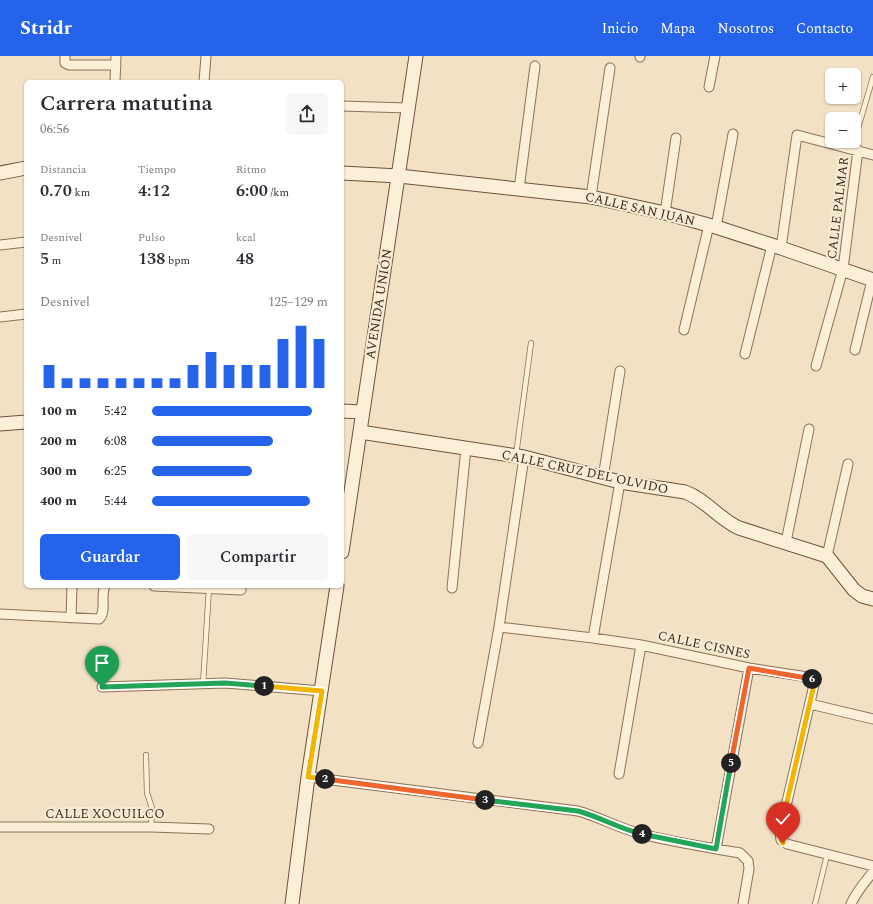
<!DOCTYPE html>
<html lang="es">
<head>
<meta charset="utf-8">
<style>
	:root { --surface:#fff; --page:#f7f7f7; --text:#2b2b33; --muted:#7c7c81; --accent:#2563eb }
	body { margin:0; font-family:Spectral,serif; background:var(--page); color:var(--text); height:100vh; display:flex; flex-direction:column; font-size:15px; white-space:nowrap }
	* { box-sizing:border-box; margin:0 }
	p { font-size:13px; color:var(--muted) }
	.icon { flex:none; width:22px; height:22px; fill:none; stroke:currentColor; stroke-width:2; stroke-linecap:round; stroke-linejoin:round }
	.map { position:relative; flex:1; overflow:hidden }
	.side { position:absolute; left:24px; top:24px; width:320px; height:508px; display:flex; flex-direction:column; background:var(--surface); border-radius:6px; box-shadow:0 1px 3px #0004 }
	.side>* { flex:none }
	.buttons { position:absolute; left:825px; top:12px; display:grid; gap:8px }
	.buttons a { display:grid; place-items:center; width:36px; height:36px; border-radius:6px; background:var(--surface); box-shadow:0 1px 3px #0004; font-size:20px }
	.pin { position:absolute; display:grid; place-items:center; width:34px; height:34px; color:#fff; margin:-41px -17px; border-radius:50% 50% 50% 0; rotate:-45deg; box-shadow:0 0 4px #0007 }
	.pin .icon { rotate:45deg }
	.km { position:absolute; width:20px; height:20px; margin:-10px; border-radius:50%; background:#222; color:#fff; font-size:11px; line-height:20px; text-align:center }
	.round { display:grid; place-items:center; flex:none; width:42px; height:42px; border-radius:6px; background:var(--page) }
	.overview { display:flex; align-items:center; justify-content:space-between; height:68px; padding:0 16px }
	h1 { font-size:22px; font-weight:600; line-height:30px }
	.stats { display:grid; grid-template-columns:repeat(3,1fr); gap:6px; height:68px; padding:4px 16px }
	.stats div { display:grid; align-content:center }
	.stats b { font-size:17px; font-weight:600 }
	.stats small { font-size:11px; font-weight:400 }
	.stats p { font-size:11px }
	.chart { height:112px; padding:8px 16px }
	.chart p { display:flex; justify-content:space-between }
	.chart svg { width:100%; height:72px; margin-top:4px; stroke:var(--accent); stroke-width:6 }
	.action { display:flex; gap:8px; margin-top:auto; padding:8px 16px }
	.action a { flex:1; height:46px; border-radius:6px; background:var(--accent); color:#fff; font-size:16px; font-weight:600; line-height:46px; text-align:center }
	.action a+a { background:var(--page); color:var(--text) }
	ul { padding:0 16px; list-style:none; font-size:13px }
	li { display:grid; grid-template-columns:64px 48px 1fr; align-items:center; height:30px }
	li i { height:10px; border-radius:5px; background:var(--accent) }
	header { display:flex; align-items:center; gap:24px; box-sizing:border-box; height:56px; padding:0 20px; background:var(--accent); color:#fff }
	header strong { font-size:19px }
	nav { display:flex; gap:22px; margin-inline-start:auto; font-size:14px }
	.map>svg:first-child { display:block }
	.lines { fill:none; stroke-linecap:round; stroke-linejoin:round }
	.lane-casing { stroke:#8e7258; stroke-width:6 }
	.street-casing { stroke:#8e7258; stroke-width:11 }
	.secondary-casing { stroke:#70523b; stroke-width:15 }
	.lane { stroke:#fcefd8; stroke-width:4.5 }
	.street { stroke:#fcefd8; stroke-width:9 }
	.secondary { stroke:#fcefd8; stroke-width:13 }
	.split-1-casing { stroke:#fff; stroke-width:8 }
	.split-2-casing { stroke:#fff; stroke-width:8 }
	.split-3-casing { stroke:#fff; stroke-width:8 }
	.split-4-casing { stroke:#fff; stroke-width:8 }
	.split-5-casing { stroke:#fff; stroke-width:8 }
	.split-6-casing { stroke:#fff; stroke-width:8 }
	.split-7-casing { stroke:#fff; stroke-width:8 }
	.split-1 { stroke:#22a559; stroke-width:5 }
	.split-2 { stroke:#f5b400; stroke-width:5 }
	.split-3 { stroke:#f0652b; stroke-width:5 }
	.split-4 { stroke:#22a559; stroke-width:5 }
	.split-5 { stroke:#22a559; stroke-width:5 }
	.split-6 { stroke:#f0652b; stroke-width:5 }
	.split-7 { stroke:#f5b400; stroke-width:5 }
	.labels { text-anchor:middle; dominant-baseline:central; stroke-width:4; stroke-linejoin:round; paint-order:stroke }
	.street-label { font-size:13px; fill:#3d2b1d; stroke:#f9ecd4 }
</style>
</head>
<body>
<header>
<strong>Stridr</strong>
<nav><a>Inicio</a><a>Mapa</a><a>Nosotros</a><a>Contacto</a></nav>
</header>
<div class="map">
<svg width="873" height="848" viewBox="0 0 873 848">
	<rect width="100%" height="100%" fill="#f2e1c4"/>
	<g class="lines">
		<!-- lane casing -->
		<g class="lane-casing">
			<path id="lane" d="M852,93L873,21
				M516,399L531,287
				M203,628L209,532
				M146,699L147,737L152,752L151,771
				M815,848L827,799"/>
		</g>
		<!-- street casing -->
		<g class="street-casing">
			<path id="street" d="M65,0V7L69,9H116
				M640,1V0
				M115,26L116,0
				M204,26L206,0
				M709,31L715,0
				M342,50L408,52
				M519,133L535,10
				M591,141L610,12
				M665,157L676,82
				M716,171L733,78
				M0,189L26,186
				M781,192L797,79L873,99
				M0,261L26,258
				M684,274L709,169
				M855,294L872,224
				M745,298L772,189
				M816,310L843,213L858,94
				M603,422L620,315
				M786,486L809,373
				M827,500L848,408
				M154,530L241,534
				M452,532L466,392
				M0,558L99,563C107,556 100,540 105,530
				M71,562L72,530
				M499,571L593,582L641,589L749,612L808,621L813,623L814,629L780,776L781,784L787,788L873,810
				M593,582L620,426
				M102,631L225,627L322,635
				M810,648L873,663
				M478,687L499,571L524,401
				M619,718L641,589
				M308,721L578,755C599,761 617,771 638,777C671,786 706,791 740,797L748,805L749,813L743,848
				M0,771H151L209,773
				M716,793L749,612
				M851,848C856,836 864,827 873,816"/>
		</g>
		<!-- secondary casing -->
		<g class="secondary-casing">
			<path id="secondary" d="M0,117L26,112
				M342,117L399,120L591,141L665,157L716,171L781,192L873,224
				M342,355L362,356
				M0,368L26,366
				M360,376L524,401L620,426L685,436C705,443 719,463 739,472L827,500L854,534L862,540L873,543
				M342,496L416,0
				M292,848L308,721L337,530"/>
		</g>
		<!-- lane -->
		<use href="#lane" class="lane"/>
		<!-- street -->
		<use href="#street" class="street"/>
		<!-- secondary -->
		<use href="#secondary" class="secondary"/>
	</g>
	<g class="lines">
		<!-- split-1 casing -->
		<g class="split-1-casing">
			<path id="split-1" d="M102,631L225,627L264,630"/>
		</g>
		<!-- split-2 casing -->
		<g class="split-2-casing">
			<path id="split-2" d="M264,630L322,635L308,721L325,723"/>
		</g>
		<!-- split-3 casing -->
		<g class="split-3-casing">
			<path id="split-3" d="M325,723L485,744"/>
		</g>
		<!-- split-4 casing -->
		<g class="split-4-casing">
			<path id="split-4" d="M485,744L578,755C600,761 620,773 642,778"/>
		</g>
		<!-- split-5 casing -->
		<g class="split-5-casing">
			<path id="split-5" d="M642,778L716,793L731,707"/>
		</g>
		<!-- split-6 casing -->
		<g class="split-6-casing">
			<path id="split-6" d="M731,707L749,612L812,623"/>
		</g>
		<!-- split-7 casing -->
		<g class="split-7-casing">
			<path id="split-7" d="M783,787L781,784L780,776L814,629L812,623"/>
		</g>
		<!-- split-1 -->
		<use href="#split-1" class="split-1"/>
		<!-- split-2 -->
		<use href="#split-2" class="split-2"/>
		<!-- split-3 -->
		<use href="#split-3" class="split-3"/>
		<!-- split-4 -->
		<use href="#split-4" class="split-4"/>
		<!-- split-5 -->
		<use href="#split-5" class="split-5"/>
		<!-- split-6 -->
		<use href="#split-6" class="split-6"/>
		<!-- split-7 -->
		<use href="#split-7" class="split-7"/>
	</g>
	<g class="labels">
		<!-- street labels -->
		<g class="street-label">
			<text transform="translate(838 152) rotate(-83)">CALLE PALMAR</text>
			<text transform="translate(640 153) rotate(13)">CALLE SAN JUAN</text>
			<text transform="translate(379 248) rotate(-81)">AVENIDA UNIÓN</text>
			<text transform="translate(585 416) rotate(12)">CALLE CRUZ DEL OLVIDO</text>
			<text transform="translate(704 589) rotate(12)">CALLE CISNES</text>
			<text x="105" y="758">CALLE XOCUILCO</text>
		</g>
	</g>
</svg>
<div class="buttons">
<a>+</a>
<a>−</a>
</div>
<div class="pin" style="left:102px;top:631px;background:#1e9e55"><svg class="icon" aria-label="arrive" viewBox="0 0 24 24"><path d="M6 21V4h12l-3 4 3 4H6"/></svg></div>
<div class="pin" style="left:783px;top:787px;background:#d93025"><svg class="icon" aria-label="check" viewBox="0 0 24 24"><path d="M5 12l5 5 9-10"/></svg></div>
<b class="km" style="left:264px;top:630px">1</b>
<b class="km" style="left:325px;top:723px">2</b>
<b class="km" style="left:485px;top:744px">3</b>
<b class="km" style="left:642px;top:778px">4</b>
<b class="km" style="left:731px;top:707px">5</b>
<b class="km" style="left:812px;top:623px">6</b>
<section class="side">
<div class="overview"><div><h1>Carrera matutina</h1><p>06:56</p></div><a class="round"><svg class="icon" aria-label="share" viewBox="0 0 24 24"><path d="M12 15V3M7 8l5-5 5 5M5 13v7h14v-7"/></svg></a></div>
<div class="stats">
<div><p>Distancia</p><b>0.70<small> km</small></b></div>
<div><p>Tiempo</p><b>4:12</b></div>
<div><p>Ritmo</p><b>6:00<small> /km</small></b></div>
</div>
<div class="stats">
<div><p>Desnivel</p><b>5<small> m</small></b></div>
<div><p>Pulso</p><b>138<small> bpm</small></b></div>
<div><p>kcal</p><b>48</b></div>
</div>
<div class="chart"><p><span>Desnivel</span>125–129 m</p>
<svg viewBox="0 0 160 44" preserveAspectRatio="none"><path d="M5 44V30M15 44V38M25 44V38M35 44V38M45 44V38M55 44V38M65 44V38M75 44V38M85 44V30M95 44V22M105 44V30M115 44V30M125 44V30M135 44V14M145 44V6M155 44V14"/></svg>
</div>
<ul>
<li><b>100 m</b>5:42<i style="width:91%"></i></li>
<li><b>200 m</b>6:08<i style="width:69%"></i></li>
<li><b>300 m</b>6:25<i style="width:57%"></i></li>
<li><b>400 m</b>5:44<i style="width:90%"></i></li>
</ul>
<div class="action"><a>Guardar</a><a>Compartir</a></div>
</section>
</div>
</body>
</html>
